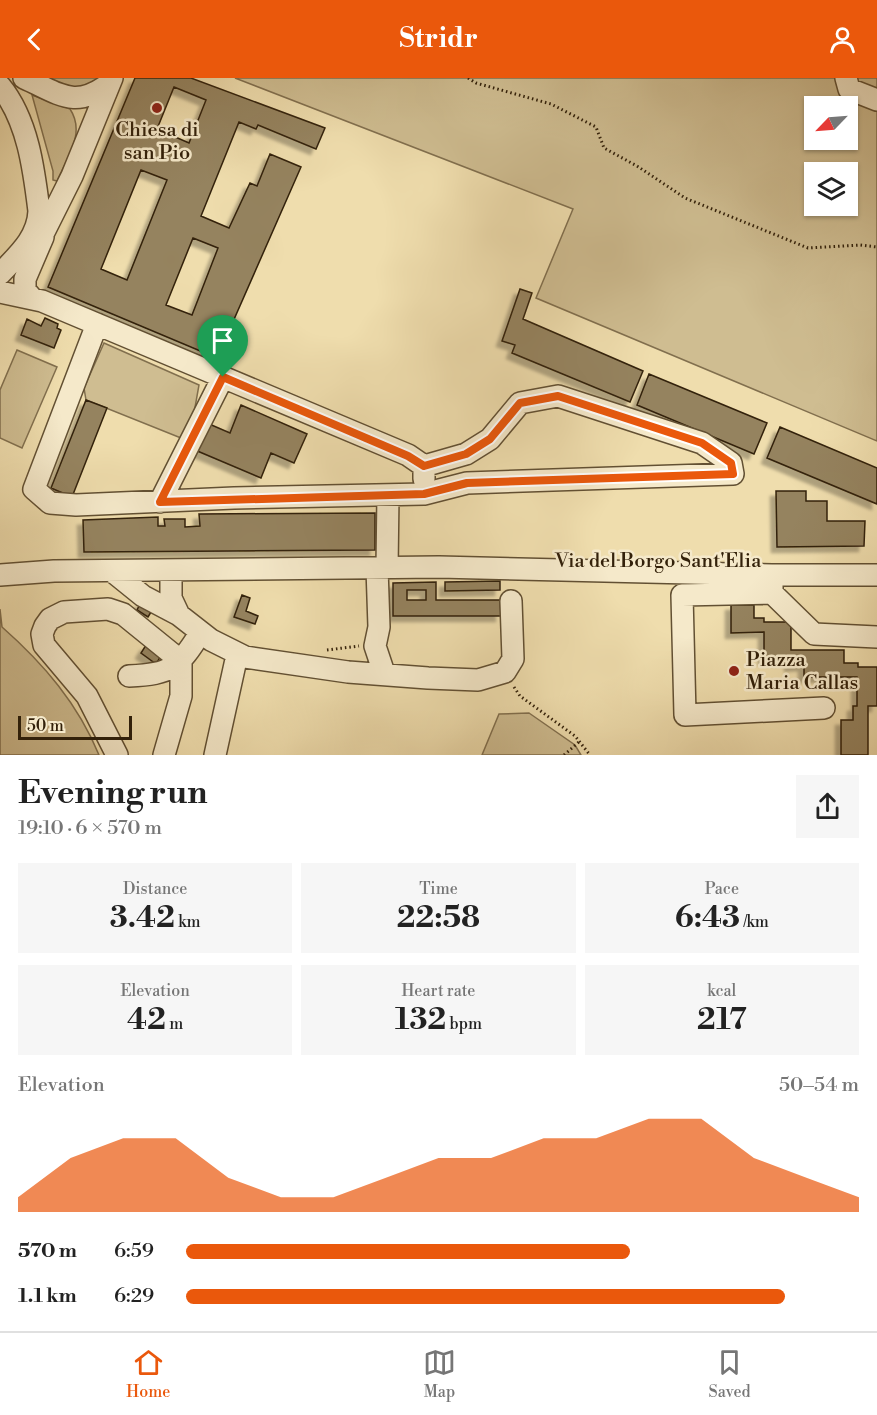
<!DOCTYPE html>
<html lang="en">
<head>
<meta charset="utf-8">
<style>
	:root { --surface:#fff; --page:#f6f6f6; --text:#222; --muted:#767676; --line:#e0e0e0; --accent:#ea580c }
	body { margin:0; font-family:"Libre Bodoni",serif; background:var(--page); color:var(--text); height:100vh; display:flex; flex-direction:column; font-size:22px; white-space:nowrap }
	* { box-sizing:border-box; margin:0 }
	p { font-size:20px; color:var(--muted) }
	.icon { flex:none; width:33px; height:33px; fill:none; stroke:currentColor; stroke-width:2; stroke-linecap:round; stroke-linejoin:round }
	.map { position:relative; height:677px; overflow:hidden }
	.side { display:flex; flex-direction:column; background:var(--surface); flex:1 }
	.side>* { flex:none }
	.needle { width:39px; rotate:245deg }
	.controls { position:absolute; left:804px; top:18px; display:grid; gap:12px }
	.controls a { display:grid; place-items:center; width:54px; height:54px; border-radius:0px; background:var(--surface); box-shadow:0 2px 4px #0004; font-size:30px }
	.scale { position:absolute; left:18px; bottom:15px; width:114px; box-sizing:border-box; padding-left:6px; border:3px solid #33210a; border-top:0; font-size:16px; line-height:21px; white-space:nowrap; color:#33210a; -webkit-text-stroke:4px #f5e9ca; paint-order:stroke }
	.pin { position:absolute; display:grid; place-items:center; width:51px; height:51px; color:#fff; margin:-62px -26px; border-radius:50% 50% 50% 0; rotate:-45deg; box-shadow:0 0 6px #0007 }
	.pin .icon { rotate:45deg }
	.round { display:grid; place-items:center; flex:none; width:63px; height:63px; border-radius:0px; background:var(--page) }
	.head { display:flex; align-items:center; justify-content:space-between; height:102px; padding:0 18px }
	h1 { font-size:33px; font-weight:800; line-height:45px }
	.metrics { display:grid; grid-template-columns:repeat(3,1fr); gap:9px; height:102px; padding:6px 18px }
	.metrics div { display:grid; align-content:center; border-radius:0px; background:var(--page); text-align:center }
	.metrics b { font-size:30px; font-weight:800 }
	.metrics small { font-size:16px; font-weight:400 }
	.metrics p { font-size:16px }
	.chart { height:168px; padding:12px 18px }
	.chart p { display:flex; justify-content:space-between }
	.chart svg { width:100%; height:108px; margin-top:6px; fill:var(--accent); opacity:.7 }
	ul { padding:0 18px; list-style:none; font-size:20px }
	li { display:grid; grid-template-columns:96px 72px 1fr; align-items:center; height:45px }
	li i { height:15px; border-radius:8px; background:var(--accent) }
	header { display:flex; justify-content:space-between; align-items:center; height:78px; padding:0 18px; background:var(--accent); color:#fff; font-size:27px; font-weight:800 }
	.tabs { display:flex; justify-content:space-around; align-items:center; height:84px; border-top:2px solid var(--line); background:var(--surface); font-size:16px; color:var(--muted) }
	.tabs a { display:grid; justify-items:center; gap:3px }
	.tabs .current { color:var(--accent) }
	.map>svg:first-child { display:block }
	.green { fill:#cfbd91; stroke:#816f4e; stroke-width:1.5; fill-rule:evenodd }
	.building { fill:#95835f; stroke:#33210a; stroke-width:1.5; fill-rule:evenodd; filter:url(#shadow) }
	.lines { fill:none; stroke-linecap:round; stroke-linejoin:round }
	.minor-casing { stroke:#625033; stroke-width:24 }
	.path { stroke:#33210a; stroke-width:3; stroke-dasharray:1.5 3; stroke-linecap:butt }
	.minor { stroke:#f5e9ca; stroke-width:21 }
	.route-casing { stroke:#fff; stroke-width:12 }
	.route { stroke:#ea580c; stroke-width:8 }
	.poi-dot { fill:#8f2418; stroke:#f5e9ca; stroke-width:2 }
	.labels { text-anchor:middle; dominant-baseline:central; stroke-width:5; stroke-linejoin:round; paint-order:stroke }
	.poi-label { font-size:20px; fill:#33210a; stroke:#f5e9ca }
	.street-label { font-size:20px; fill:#33210a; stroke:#f5e9ca }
</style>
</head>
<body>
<header><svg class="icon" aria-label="back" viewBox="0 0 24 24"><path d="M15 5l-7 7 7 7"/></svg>Stridr<svg class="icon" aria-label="person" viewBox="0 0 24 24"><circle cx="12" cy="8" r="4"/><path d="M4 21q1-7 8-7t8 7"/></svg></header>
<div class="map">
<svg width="877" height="677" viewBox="0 0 877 677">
	<defs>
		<filter id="shadow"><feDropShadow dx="-5.5" dy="5.5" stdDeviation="1.5" flood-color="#0004"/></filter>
	</defs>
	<rect width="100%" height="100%" fill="#efddad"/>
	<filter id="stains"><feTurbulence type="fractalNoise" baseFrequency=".00333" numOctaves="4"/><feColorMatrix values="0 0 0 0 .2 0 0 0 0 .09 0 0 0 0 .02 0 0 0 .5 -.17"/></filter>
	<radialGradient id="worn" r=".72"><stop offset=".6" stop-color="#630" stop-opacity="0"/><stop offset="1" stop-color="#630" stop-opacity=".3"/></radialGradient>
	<!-- green -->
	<path class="green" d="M44,0H101L75,15Z
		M235,0H877V363L536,220L573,131ZM814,28H848V62H814ZM814,94H848V128H814Z
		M32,17L70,31C86,55 67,80 57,103L53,102V93Z
		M104,265L199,307L194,335L181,360L86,322L84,310Z
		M17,272L57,289L22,370L0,360V312Z
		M0,531L2,549C44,586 78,626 99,677H0Z
		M529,635L575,667L581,677H482L499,636Z"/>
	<!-- building -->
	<path class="building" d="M135,0H191L325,50L316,71L258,47L256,51L239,44L201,138L229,150L250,105L257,108L270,76L301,89L217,280L48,209ZM174,9L206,22L189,65L157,51ZM141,92L167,102L127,202L101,191ZM193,160L218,170L192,237L166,227Z
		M520,211L532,215L523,241L643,293L630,324L512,275L515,267L502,263Z
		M45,240L58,246L57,250L61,252L54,270L21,257L27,241L41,248Z
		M649,296L767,345L754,376L637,327Z
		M86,322L107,330L72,419L51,410Z
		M241,327L307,356L294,385L271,375L261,400L195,372L207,345L230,355Z
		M780,349L877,390V426L767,380Z
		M776,413H806V423H827V443H865L864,468L777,469Z
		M375,435V472L84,474L83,442L158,439V448H165L164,441H185V449L200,448L199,436Z
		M500,503V512L445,513V504Z
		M436,504V522H500L501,538H393V505ZM407,512H426V522H407Z
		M242,517L250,520L246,533L258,538L255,546L234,539Z
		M141,524L153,531L148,539L137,532Z
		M731,527H754V540H764V544H791V572H844V585H858V589H877V628H868V677H841V642H853V628H857V599H804V587L790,588V582H764V554L731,555Z
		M146,567L161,578L156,586L141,575Z"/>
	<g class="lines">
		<!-- minor casing -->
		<g class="minor-casing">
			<path id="minor" d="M24,0C60,16 75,32 110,5
				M846,0L849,11L877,22
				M0,8C28,42 34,92 39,133C38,160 18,177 0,196
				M41,160L72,98L112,0
				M0,214L42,223L408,377L424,388V401
				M31,219L25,212V201L43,159
				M97,246L34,411L50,425L76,427L234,420L424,416L467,405L733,396L731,385L702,365L558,318L520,325L490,361L466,376L424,388
				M160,424L223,299
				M377,490L379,549L375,568L384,595
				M387,490L388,417
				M112,493L143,518L179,537L211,562L245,579L348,594L428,600L478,602L505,594L513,581L511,523
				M171,493V520L179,537
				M0,497L54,493L439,489L772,497H877
				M772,502V515L814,556L877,559
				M772,515L682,517L685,637L824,630
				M129,598C172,596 178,590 201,554
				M117,677L87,618L44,567L42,556L45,548L50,541L64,534L108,531L123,536L181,583V618L164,677
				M215,677L237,577"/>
		</g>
		<!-- path -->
		<path class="path" d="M468,0L476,5L551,26L596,49L604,70L637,88L685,120L808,170L860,167L877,169
			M327,572L359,568
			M514,609L520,618L575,658L590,677
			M564,677L580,663"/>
		<!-- minor -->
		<use href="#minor" class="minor"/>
	</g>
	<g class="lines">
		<!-- route casing -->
		<g class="route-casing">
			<path id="route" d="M223,299L408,378L424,388L466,376L490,361L520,325L558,318L702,365L731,385L733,396L467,405L424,416L160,424Z"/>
		</g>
		<!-- route -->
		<use href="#route" class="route"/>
	</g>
	<!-- markers -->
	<g class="poi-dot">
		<circle cx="157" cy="30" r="6"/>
		<circle cx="734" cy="593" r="6"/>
	</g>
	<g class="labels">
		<!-- poi labels -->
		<g class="poi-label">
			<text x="157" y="52">Chiesa di<tspan x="157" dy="23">san Pio</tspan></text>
			<text x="746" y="582" text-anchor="start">Piazza<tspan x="746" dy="23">Maria Callas</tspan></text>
		</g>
		<!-- street labels -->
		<g class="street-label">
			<text x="658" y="483">Via del Borgo Sant'Elia</text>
		</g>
	</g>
	<rect width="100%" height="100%" filter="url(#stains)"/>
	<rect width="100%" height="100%" fill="url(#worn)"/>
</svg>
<div class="controls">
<a><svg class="needle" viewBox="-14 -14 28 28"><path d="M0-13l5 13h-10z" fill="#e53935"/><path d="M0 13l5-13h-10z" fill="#767676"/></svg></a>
<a><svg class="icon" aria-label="layers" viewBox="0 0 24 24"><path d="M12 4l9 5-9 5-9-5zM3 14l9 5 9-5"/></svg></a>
</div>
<div class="scale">50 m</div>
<div class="pin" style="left:223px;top:299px;background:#1e9e55"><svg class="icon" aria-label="arrive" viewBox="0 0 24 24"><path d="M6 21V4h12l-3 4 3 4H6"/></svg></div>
</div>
<section class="side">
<div class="head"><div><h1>Evening run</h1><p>19:10 · 6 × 570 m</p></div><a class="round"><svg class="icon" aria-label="share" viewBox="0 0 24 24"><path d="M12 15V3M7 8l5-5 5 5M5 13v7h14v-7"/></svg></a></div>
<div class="metrics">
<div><p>Distance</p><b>3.42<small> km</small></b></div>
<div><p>Time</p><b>22:58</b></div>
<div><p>Pace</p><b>6:43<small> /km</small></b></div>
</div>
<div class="metrics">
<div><p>Elevation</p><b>42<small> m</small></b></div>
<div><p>Heart rate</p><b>132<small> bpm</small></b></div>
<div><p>kcal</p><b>217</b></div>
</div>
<div class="chart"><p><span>Elevation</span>50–54 m</p>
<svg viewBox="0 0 160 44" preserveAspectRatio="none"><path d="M0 44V38L10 22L20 14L30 14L40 30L50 38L60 38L70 30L80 22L90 22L100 14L110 14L120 6L130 6L140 22L150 30L160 38V44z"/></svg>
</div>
<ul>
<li><b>570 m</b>6:59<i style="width:66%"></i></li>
<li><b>1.1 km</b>6:29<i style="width:89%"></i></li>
</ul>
</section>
<nav class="tabs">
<a class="current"><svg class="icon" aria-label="home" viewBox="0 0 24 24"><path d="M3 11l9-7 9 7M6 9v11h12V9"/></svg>Home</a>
<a><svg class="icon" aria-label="map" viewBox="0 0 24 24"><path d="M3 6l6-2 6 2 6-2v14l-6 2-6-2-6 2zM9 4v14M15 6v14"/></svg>Map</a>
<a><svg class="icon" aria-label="saved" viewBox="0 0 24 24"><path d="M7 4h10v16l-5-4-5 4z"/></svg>Saved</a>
</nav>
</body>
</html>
